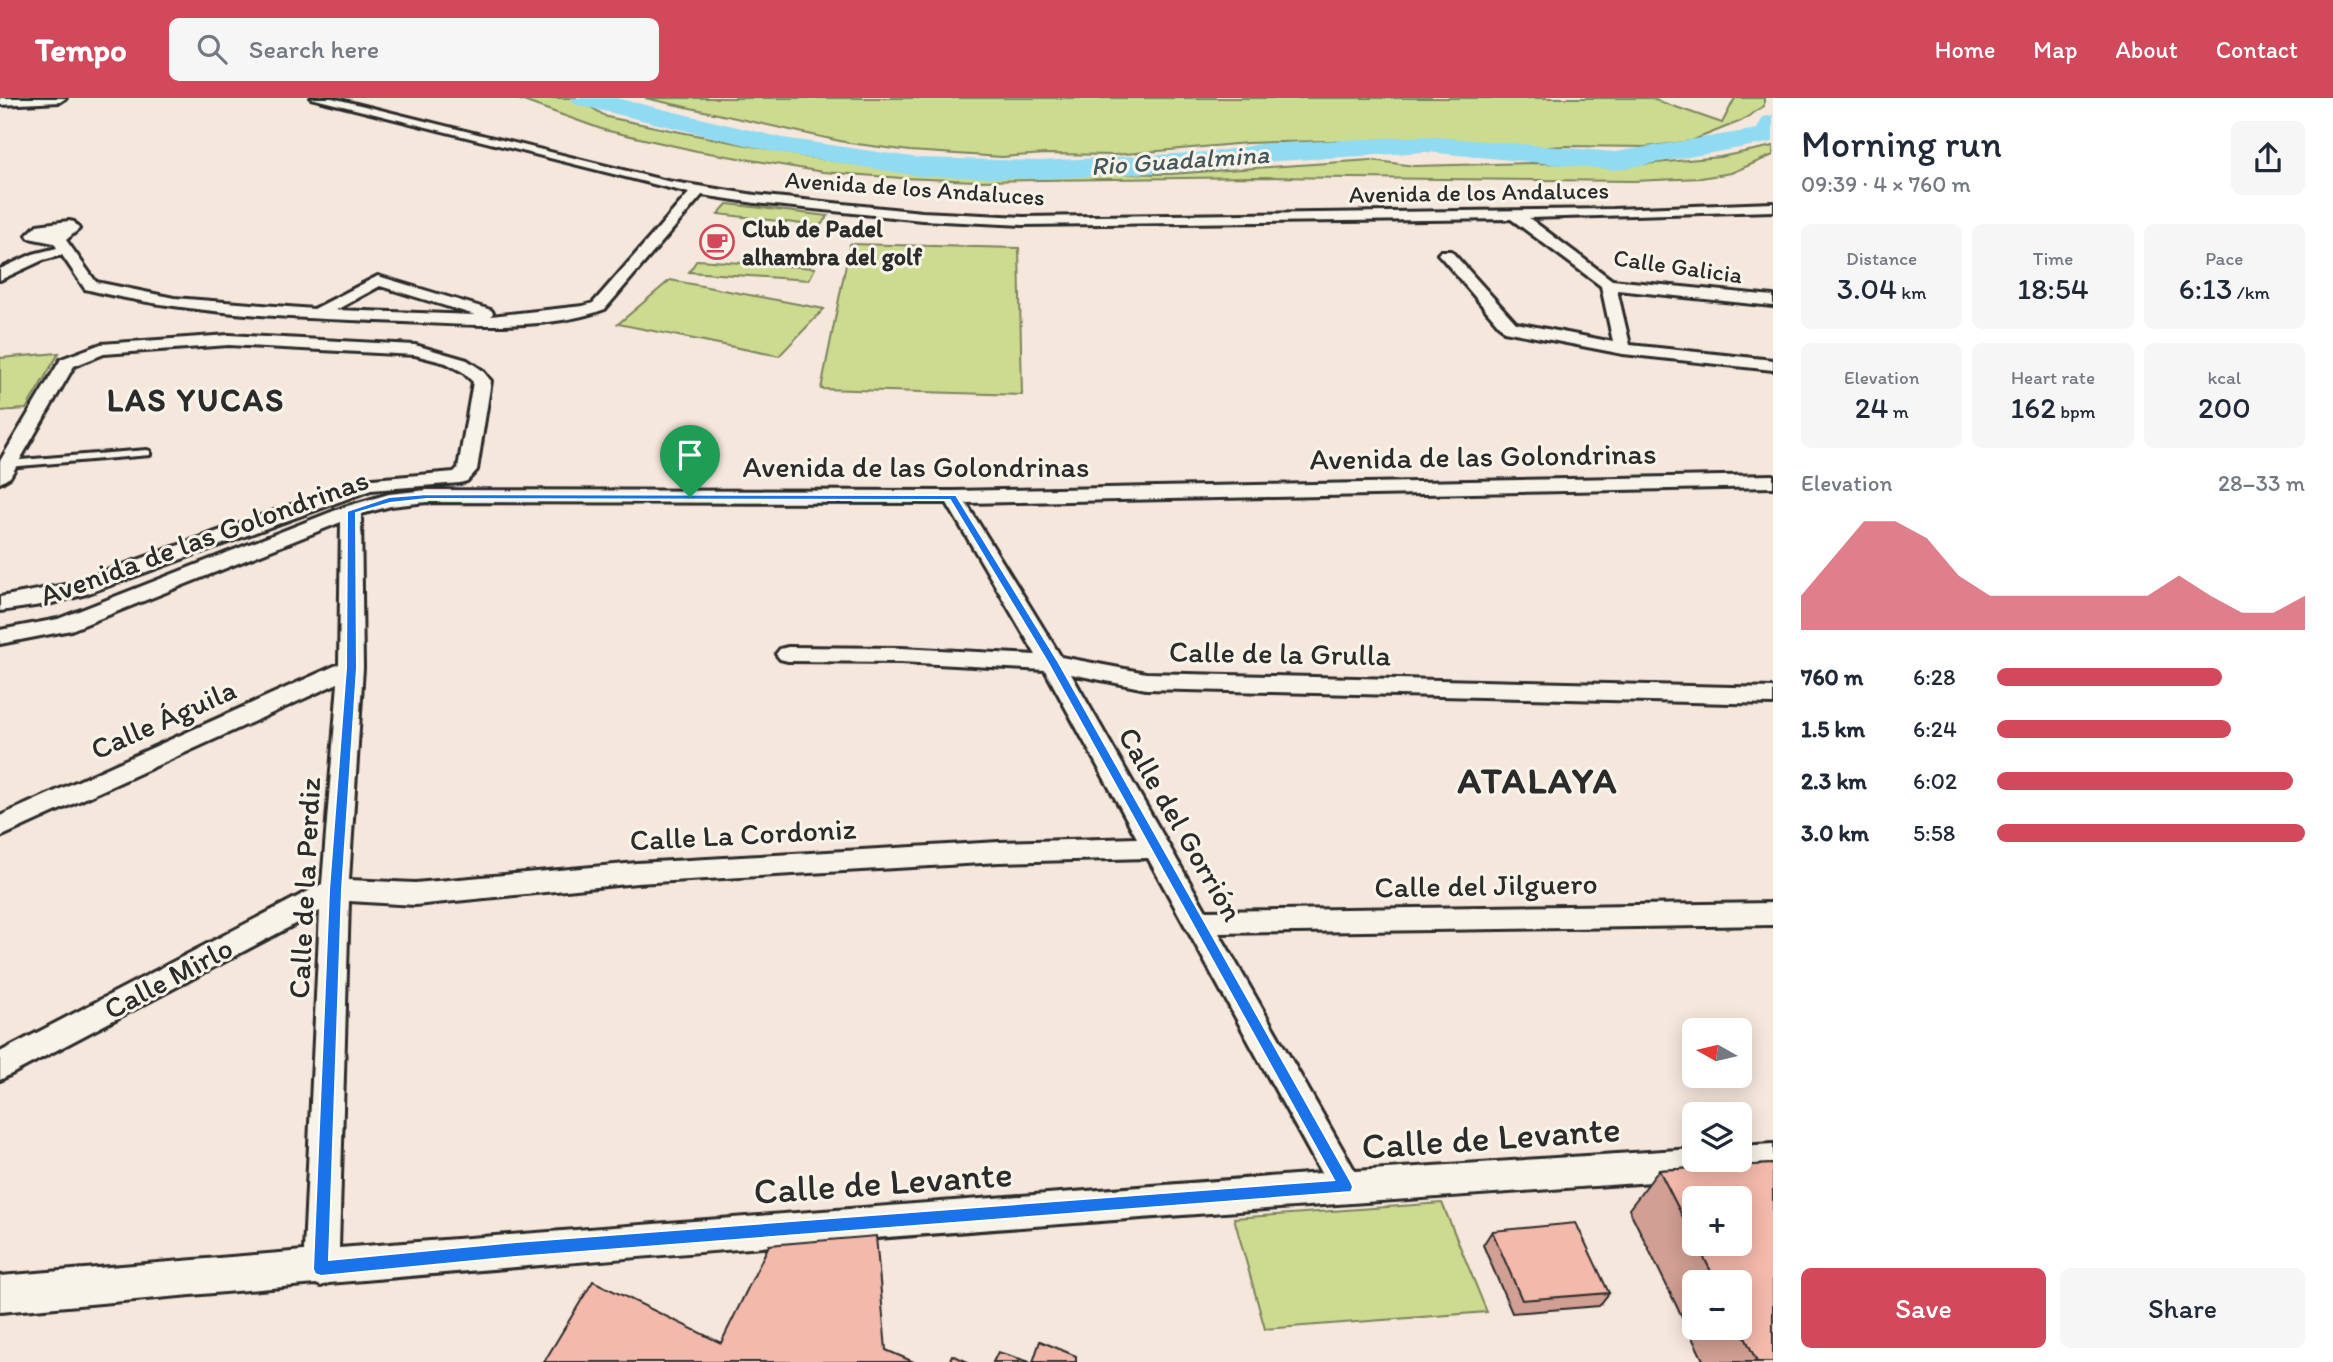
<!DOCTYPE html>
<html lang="en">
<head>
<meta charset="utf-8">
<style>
	:root { --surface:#fff; --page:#f6f6f7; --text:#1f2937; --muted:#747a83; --accent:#d1495b }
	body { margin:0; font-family:Itim,sans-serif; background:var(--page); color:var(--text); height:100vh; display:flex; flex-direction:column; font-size:26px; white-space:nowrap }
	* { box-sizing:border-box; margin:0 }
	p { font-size:23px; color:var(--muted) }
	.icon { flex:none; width:38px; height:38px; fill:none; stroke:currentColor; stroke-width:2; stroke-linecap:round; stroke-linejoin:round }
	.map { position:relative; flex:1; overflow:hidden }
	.side { display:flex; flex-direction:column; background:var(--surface); width:560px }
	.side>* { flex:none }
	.needle { width:46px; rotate:278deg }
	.buttons { position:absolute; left:1682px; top:920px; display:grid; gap:14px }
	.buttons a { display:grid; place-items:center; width:70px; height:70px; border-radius:10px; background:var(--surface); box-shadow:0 4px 18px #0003; font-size:35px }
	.pin { position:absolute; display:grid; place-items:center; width:60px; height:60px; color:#fff; margin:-72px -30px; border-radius:50% 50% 50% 0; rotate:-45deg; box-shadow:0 0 7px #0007 }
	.pin .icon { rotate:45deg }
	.round { display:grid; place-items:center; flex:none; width:74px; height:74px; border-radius:10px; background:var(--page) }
	.headline { display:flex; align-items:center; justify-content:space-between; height:119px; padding:0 28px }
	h1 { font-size:38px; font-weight:600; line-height:52px }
	.metrics { display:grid; grid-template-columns:repeat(3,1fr); gap:10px; height:119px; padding:7px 28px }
	.metrics div { display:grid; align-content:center; border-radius:10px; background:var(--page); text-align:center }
	.metrics b { font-size:30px; font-weight:600 }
	.metrics small { font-size:19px; font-weight:400 }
	.metrics p { font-size:19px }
	.chart { height:196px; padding:14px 28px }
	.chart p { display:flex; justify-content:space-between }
	.chart svg { width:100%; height:126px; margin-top:7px; fill:var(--accent); opacity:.7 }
	.primary-button { display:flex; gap:14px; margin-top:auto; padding:14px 28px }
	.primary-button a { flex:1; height:80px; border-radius:10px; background:var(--accent); color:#fff; font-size:28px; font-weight:600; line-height:80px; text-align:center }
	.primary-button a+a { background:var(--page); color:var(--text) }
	ul { padding:0 28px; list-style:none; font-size:23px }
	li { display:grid; grid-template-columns:112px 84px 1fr; align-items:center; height:52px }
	li i { height:18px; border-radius:9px; background:var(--accent) }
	header { display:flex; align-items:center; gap:42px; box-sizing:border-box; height:98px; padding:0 35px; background:var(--accent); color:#fff }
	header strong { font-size:33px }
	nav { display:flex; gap:38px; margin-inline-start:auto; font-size:24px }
	.search { width:490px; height:63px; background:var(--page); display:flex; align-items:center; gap:18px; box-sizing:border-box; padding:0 24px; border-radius:10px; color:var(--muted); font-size:26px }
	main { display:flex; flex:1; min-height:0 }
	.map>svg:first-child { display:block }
	.green { fill:#ccdb8f; stroke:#7c835d; stroke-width:2 }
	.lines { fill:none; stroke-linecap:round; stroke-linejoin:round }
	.river { fill:#90dbf1; fill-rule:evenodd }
	.service-casing { stroke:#2b2b2b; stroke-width:6 }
	.minor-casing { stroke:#2b2b2b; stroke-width:6 }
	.service { fill:#f7f3e8; fill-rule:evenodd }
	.minor { fill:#f7f3e8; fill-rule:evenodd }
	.wall { fill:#d19f93; stroke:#2b2b2b; stroke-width:2; fill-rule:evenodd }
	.building { fill:#f3b9ab; stroke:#2b2b2b; stroke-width:2 }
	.route { fill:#1a73e8; stroke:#fff; stroke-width:2; fill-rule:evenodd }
	.labels { text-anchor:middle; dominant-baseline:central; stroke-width:6; stroke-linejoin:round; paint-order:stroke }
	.far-street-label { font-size:24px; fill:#2b2b2b; stroke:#f7f3e8 }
	.far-poi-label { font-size:24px; font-weight:bold; fill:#2b2b2b; stroke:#f7f3e8; text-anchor:start }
	.far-water-label { font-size:26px; font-style:italic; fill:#44575c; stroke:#f7f3e8 }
	.street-label { font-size:30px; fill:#2b2b2b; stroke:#f7f3e8 }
	.far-district-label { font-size:32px; font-weight:bold; letter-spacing:2px; fill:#2b2b2b; stroke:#f7f3e8 }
	.district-label { font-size:37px; font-weight:bold; letter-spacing:2px; fill:#2b2b2b; stroke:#f7f3e8 }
	.near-street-label { font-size:37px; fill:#2b2b2b; stroke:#f7f3e8 }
</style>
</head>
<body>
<header>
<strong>Tempo</strong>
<div class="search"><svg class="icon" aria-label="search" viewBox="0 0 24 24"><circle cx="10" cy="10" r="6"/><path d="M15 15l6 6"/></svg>Search here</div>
<nav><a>Home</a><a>Map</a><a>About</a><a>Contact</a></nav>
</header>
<main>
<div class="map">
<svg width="1773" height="1264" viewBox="0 0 1773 1264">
	<rect width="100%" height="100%" fill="#f6e7dc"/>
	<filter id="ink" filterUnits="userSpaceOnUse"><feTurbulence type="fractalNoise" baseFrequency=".0143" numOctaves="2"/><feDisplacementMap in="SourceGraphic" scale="14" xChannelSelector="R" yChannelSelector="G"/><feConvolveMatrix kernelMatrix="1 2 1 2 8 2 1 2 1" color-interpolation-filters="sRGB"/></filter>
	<g filter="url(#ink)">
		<!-- green -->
		<path class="green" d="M515,0H576L607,19L665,31L807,59L881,70L964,77L1037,75L1170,76L1371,62L1414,68L1532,65L1645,66L1720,59L1773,48V57L1731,75L1701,80L1634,83L1252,79L977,83L901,80L823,74L697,53L604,32Z
			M645,0H1650L1722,25L1735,0H1764V8L1741,23L1691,43L1646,49L1566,48L1531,50L1465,46L1322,43L1247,45L1114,57L1046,56L1002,59L910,53L849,45Z
			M727,106H728L828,118L820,128L718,116Z
			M850,146L1019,150L1022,297L821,291Z
			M697,162L815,170L809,182L689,174Z
			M670,182L824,211L779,258L618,226Z
			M59,255L26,311L0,313V260Z
			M1442,1105L1487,1214L1265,1231L1234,1120Z"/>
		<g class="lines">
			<!-- river -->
			<path class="river" d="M570,0H616L783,40L919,60L1039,63L1212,54L1260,46L1426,38L1615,54L1757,31L1763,19L1773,17V44L1615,72L1426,54L1260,64L1212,72L1039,81L919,78L783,56L574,6Z"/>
			<!-- service casing -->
			<g class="service-casing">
				<path id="service" d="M147,352L150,353V357L8,369L3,366L8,363Z"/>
			</g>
			<!-- minor casing -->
			<g class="minor-casing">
				<path id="minor" d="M0,0H66L60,4L0,7Z
					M311,0H332L667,83L755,97L922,114L1023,119L1613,111L1773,105V113L1529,120L1612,182L1773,198V208L1617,192L1630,247L1773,262V272L1623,256L1504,233L1441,159L1438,156L1441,153H1451L1516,225L1613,244L1601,188L1511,121L1023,127L922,122L755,105L702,97L605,211C549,233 463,227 404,224C297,220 189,217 85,191L62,157L43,162L0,182V171L33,156L57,150L54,145L29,140L27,137L37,127L69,123L74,124L79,131L66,142L96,184L174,200L314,211L378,178L491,212L493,215L491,218L583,208L593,205L689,95ZM380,188L475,217L336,212Z
					M229,237L415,247L467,262L482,272L491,283L477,372L467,383L460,385L371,392L86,496L48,506L0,513V499L70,486L361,382L454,374L458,370L473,284L463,274L446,265L415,257L229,247L104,256L74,268L10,379L0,385V363L61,261L101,246Z
					M1773,377V389L966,405L1061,559L1146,575L1773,590V606L1146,591L1071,576L1206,813L1773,805V827L1219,835L1355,1073L1694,1051V1062H1740V1048L1773,1046V1076C1291,1108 810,1143 329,1185L321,1188L316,1186L0,1214V1178L304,1153L320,813L0,982V954L322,786L338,585L0,739V718L339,566L341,424L71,532L0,546V532L58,521L344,409L389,396L427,392L953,393ZM427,404L947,405L1036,557L901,550L788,549L780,551L776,556L780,561L788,563L901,564L1045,572L1137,740L999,744L637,765L415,785L349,782L363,570L361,416L391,408ZM1148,760L1321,1075L339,1150L349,803L415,807L637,785L999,764Z"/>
			</g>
			<!-- service -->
			<use href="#service" class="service"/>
			<!-- minor -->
			<use href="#minor" class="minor"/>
		</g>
		<!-- wall -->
		<path class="wall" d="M1773,1066V1264H1704L1629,1111L1659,1072ZM1694,1101H1740V1146H1694ZM1694,1185H1740V1230H1694Z
			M1492,1133L1609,1195L1599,1208L1512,1215L1483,1147Z"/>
		<!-- building -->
		<path class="building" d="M1773,1066V1264H1757L1740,1229V1185H1717L1697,1146H1740V1101H1694V1141L1659,1072Z
			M1576,1125L1609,1195L1522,1202L1492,1133Z
			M876,1138L886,1252L914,1264H544L593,1183L721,1245L769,1147Z
			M1040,1243L1076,1258V1264H1033Z
			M998,1254L1030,1264H993Z
			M952,1257L968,1264H949Z"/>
	</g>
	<!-- route -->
	<path class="route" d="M427,396L956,397L1059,565L1351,1084L1353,1089L1351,1094L516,1159L321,1178L315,1176L313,1171L329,792L346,570L347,413L389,399ZM427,401L950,402L1048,565L1334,1082L516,1144L329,1162L342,792L357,570L356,415L390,405Z"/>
	<!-- icons -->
	<defs>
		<g id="cafe-ring" transform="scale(1.75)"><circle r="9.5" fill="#f7f3e8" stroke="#d1495b" stroke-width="1.5"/><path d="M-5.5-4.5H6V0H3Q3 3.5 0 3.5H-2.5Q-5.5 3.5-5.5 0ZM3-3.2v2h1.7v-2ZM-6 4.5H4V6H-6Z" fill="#d1495b"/></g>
	</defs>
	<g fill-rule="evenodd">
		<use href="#cafe-ring" x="717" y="144"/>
	</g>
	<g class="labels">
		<!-- far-street labels -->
		<g class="far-street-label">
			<text transform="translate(915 90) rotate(4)">Avenida de los Andaluces</text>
			<text transform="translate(1479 94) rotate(-1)">Avenida de los Andaluces</text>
			<text transform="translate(1678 168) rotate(8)">Calle Galicia</text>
		</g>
		<!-- far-poi labels -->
		<g class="far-poi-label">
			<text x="742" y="130">Club de Padel<tspan x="742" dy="28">alhambra del golf</tspan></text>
		</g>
		<!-- far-water labels -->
		<g class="far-water-label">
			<text transform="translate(1180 62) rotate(-4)">Rio Guadalmina</text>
		</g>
		<!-- street labels -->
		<g class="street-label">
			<text transform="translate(1483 358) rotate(-1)">Avenida de las Golondrinas</text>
			<text x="916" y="368">Avenida de las Golondrinas</text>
			<text transform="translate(204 439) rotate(-20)">Avenida de las Golondrinas</text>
			<text transform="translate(1280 555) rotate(1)">Calle de la Grulla</text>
			<text transform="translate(163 621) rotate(-24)">Calle Águila</text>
			<text transform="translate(1181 726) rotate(60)">Calle del Gorrión</text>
			<text transform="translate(743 736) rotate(-3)">Calle La Cordoniz</text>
			<text transform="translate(1486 787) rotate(-1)">Calle del Jilguero</text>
			<text transform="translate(304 790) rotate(-87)">Calle de la Perdiz</text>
			<text transform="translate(168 880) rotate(-28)">Calle Mirlo</text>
		</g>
		<!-- far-district labels -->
		<g class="far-district-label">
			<text x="196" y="302">LAS YUCAS</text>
		</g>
		<!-- district labels -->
		<g class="district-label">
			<text x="1538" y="682">ATALAYA</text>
		</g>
		<!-- near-street labels -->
		<g class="near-street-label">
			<text transform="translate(1491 1039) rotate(-4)">Calle de Levante</text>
			<text transform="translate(883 1084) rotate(-4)">Calle de Levante</text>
		</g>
	</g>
</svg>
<div class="buttons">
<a><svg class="needle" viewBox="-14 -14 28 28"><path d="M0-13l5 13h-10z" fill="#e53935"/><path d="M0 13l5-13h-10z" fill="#747a83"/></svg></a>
<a><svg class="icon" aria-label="layers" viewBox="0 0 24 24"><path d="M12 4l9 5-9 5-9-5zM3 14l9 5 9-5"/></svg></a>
<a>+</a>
<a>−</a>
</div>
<div class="pin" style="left:690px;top:399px;background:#1e9e55"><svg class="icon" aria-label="arrive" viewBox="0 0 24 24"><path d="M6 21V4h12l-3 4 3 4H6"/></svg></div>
</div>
<section class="side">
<div class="headline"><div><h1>Morning run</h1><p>09:39 · 4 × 760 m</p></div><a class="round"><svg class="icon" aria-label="share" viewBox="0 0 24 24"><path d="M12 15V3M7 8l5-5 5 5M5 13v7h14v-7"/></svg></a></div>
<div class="metrics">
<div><p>Distance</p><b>3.04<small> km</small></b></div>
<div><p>Time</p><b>18:54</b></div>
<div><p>Pace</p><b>6:13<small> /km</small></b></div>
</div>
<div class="metrics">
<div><p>Elevation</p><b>24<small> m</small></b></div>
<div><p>Heart rate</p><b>162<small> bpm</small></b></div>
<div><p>kcal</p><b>200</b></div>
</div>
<div class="chart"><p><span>Elevation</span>28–33 m</p>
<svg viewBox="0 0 160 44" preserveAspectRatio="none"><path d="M0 44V32L10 19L20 6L30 6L40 12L50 25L60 32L70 32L80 32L90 32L100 32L110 32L120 25L130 32L140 38L150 38L160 32V44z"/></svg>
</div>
<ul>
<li><b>760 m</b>6:28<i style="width:73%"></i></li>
<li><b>1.5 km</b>6:24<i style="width:76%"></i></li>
<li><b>2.3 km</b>6:02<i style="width:96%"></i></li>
<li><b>3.0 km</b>5:58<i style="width:100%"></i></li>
</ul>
<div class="primary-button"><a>Save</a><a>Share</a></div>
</section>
</main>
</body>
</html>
